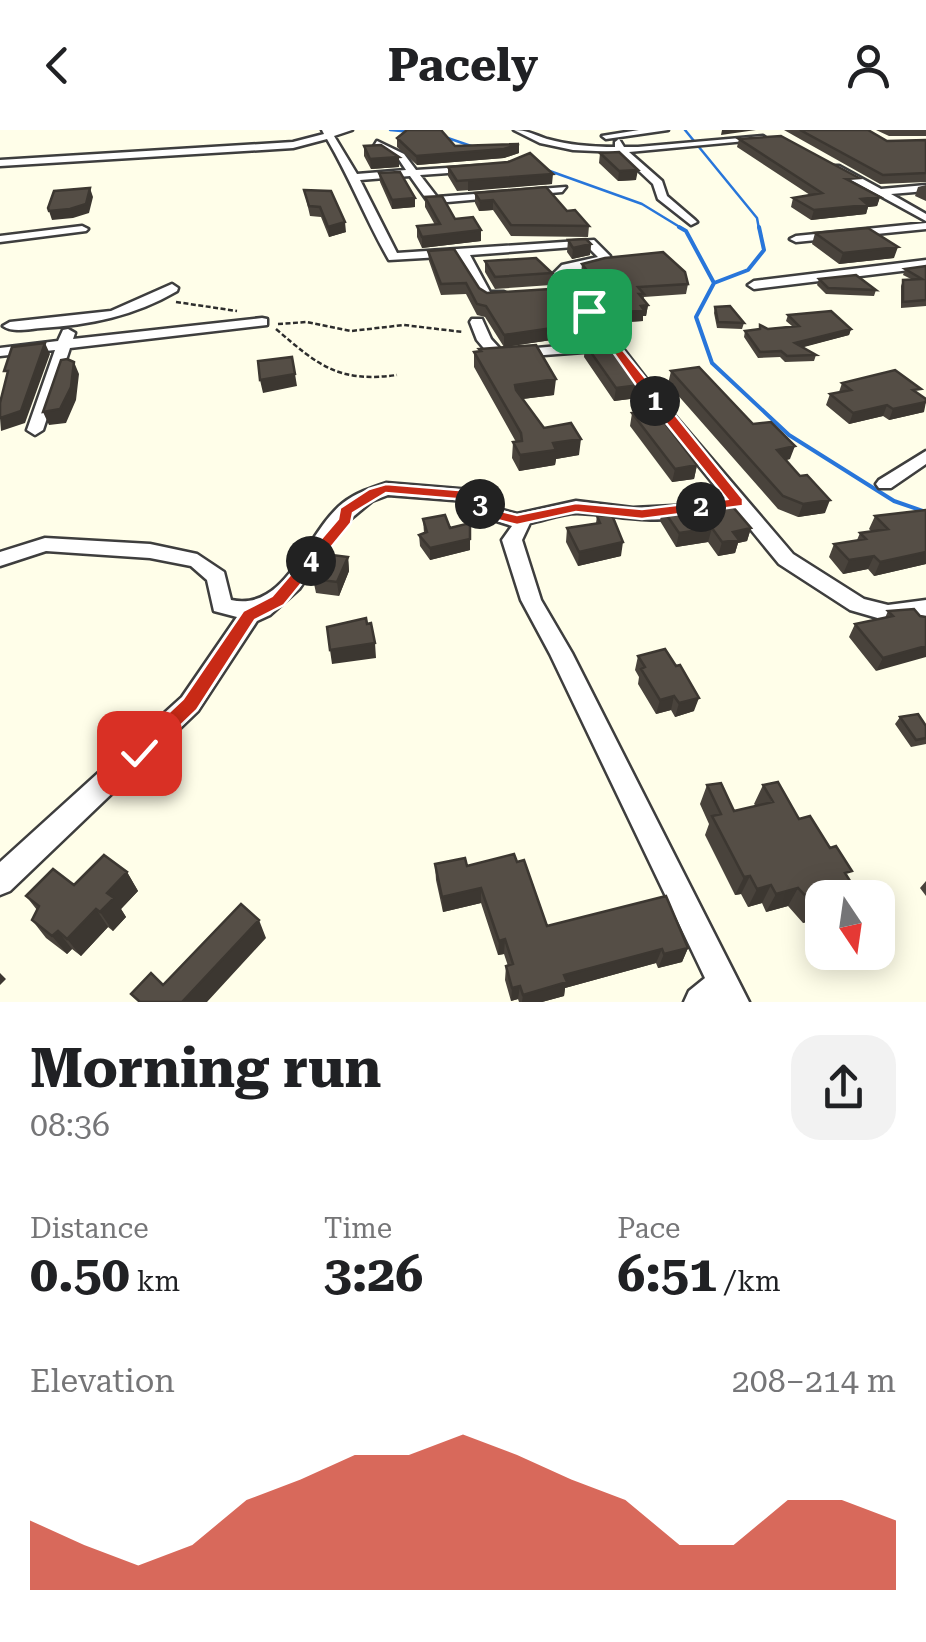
<!DOCTYPE html>
<html lang="en">
<head>
<meta charset="utf-8">
<style>
	:root { --surface:#fff; --page:#f2f2f2; --text:#202124; --muted:#757577; --accent:#c82a16 }
	body { margin:0; font-family:"Roboto Serif",serif; background:var(--page); color:var(--text); height:100vh; display:flex; flex-direction:column; font-size:38px; white-space:nowrap }
	* { box-sizing:border-box; margin:0 }
	p { font-size:32px; color:var(--muted) }
	.icon { flex:none; width:55px; height:55px; fill:none; stroke:currentColor; stroke-width:2; stroke-linecap:round; stroke-linejoin:round }
	.map { position:relative; height:872px; overflow:hidden }
	.drawer { display:flex; flex-direction:column; background:var(--surface); flex:1 }
	.drawer>* { flex:none }
	.needle { width:65px; rotate:167deg }
	.controls { position:absolute; left:805px; top:750px; display:grid; gap:20px }
	.controls a { display:grid; place-items:center; width:90px; height:90px; border-radius:20px; background:var(--surface); box-shadow:0 5px 25px #0003; font-size:50px }
	.pin { position:absolute; display:grid; place-items:center; width:85px; height:85px; color:#fff; margin:-42px; border-radius:20px; box-shadow:0 5px 15px #0006 }
	.km { position:absolute; width:50px; height:50px; margin:-25px; border-radius:50%; background:#222; color:#fff; font-size:28px; line-height:50px; text-align:center }
	.round { display:grid; place-items:center; flex:none; width:105px; height:105px; border-radius:30px; background:var(--page) }
	.headline { display:flex; align-items:center; justify-content:space-between; height:170px; padding:0 30px }
	h1 { font-size:55px; font-weight:700; line-height:75px }
	.figures { display:grid; grid-template-columns:repeat(3,1fr); gap:15px; height:170px; padding:10px 30px }
	.figures div { display:grid; align-content:center }
	.figures b { font-size:50px; font-weight:700 }
	.figures small { font-size:28px; font-weight:400 }
	.figures p { font-size:28px }
	.chart { height:280px; padding:20px 30px }
	.chart p { display:flex; justify-content:space-between }
	.chart svg { width:100%; height:180px; margin-top:10px; fill:var(--accent); opacity:.7 }
	header { display:flex; justify-content:space-between; align-items:center; height:130px; padding:0 30px; background:var(--surface); font-size:45px; font-weight:700 }
	.map>svg:first-child { display:block }
	.lines { fill:none; stroke-linecap:round; stroke-linejoin:round }
	.stream-far1 { stroke:#2876da; stroke-width:2.5 }
	.stream { stroke:#2876da; stroke-width:4 }
	.minor-casing { stroke:#3e3e3e; stroke-width:5 }
	.path { stroke:#2d2d2d; stroke-width:2.5; stroke-dasharray:5 2.5; stroke-linecap:butt }
	.minor { fill:#fff; fill-rule:evenodd }
	.wall { fill:#49433c }
	.shaded-wall { fill:#3c3731 }
	.building { fill:#554e46; stroke:#3c3731; stroke-width:2.5 }
	.route { fill:#c82a16; stroke:#fff; stroke-width:2.5 }
</style>
</head>
<body>
<header><svg class="icon" aria-label="back" viewBox="0 0 24 24"><path d="M15 5l-7 7 7 7"/></svg>Pacely<svg class="icon" aria-label="person" viewBox="0 0 24 24"><circle cx="12" cy="8" r="4"/><path d="M4 21q1-7 8-7t8 7"/></svg></header>
<div class="map">
<svg width="926" height="872" viewBox="0 0 926 872">
	<rect width="100%" height="100%" fill="#fffee9"/>
	<g class="lines">
		<!-- stream-far1 -->
		<path class="stream-far1" d="M390,0L412,2
			M685,0L757,88L759,99
			M442,6L474,17
			M547,40L642,74L683,99"/>
		<!-- stream -->
		<path class="stream" d="M679,97L686,101L714,153
			M759,97L764,120L748,140L714,153L696,187L712,233L789,305L894,371L926,382"/>
		<!-- minor casing -->
		<g class="minor-casing">
			<path id="minor" d="M322,0H352L334,6L357,44L406,40L398,28L374,16L377,11L404,24L416,40L479,36L476,41L420,45L437,67L566,57L562,62L436,73L427,70L410,46L360,50L397,123L594,110L610,126V132L566,145L675,286L793,424L864,469L888,475L926,470V486L888,491L850,480L779,434L663,292L610,220L493,229L477,210L470,192L472,189H482L491,209L502,221L604,212L553,144L562,135L598,127L587,116L470,125L490,162H504L510,166L504,170L481,169L458,126L389,130C366,90 350,48 327,9L293,18L0,36V30L293,12L324,4Z
				M514,0C527,0 535,5 547,9C568,15 593,17 615,17V12L619,9L624,17H638L763,6L767,9L629,22L662,51L667,66L695,90L697,92L691,95L658,69L653,54L619,22L573,20L540,13Z
				M639,0H668L606,9L602,6Z
				M833,36H839L881,59L926,55V61L891,64L926,84V91L833,40Z
				M926,93V99L796,112L790,109L796,106Z
				M82,96L88,99L86,101L0,112V106Z
				M926,130V138L754,159L748,155L754,151Z
				M172,154L178,158L177,161C134,186 90,195 41,198C28,199 13,203 3,196L10,192L111,181Z
				M262,188L267,189V195L70,218L43,300L35,305L27,300L55,220L0,226V218L58,211L63,200L68,199L75,203L73,209Z
				M926,321V334L891,358H879L876,354L879,350Z
				M386,353L471,360L477,362L495,378L517,384L576,371L633,378L693,375L695,379C671,400 607,383 577,383C562,383 545,390 530,393L522,410L541,470L572,523L749,872H684L689,861L705,848L550,524L521,470L502,410L512,396L481,386L466,371L388,365L372,371L342,396L299,459L270,485L257,491L198,581L10,761L0,765V732L182,567L237,487L214,481L207,450L191,436L150,428L46,421L0,436V422L45,408L150,414L197,424L224,442L231,470C288,482 306,402 343,373C356,363 371,358 386,353Z"/>
		</g>
		<!-- path -->
		<path class="path" d="M176,172L237,181
			M278,194L307,192L351,201L404,195L463,202
			M276,199C319,236 339,253 397,245"/>
		<!-- minor -->
		<use href="#minor" class="minor"/>
	</g>
	<!-- wall -->
	<path class="wall" d="M784,0H868L887,11L926,10V52L880,54Z
		M876,0H926V6H889Z
		M397,8L455,16L519,14V23L504,28L417,35L397,17Z
		M739,9L857,55L880,67L877,76L868,77L866,84L811,90L791,77L793,68L810,65L737,17Z
		M364,16L399,27V37L371,39L364,26Z
		M600,23L636,50L618,51L599,33Z
		M448,37L552,54L457,61L448,46Z
		M379,43L415,68V77L392,79L380,52Z
		M926,55V71L915,66L918,57Z
		M304,60L346,102L329,107L321,87L310,86Z
		M475,63L567,81L589,96L588,107L511,106L493,80L479,81L475,73Z
		M425,67L455,89L481,100V111L422,118L417,107V96L435,95L425,77Z
		M815,103L894,128L839,134L812,114Z
		M568,110L591,114L590,125L572,129L567,122Z
		M428,121L487,163L583,186L582,197L566,199L565,208L504,217L485,187L477,185L466,164L441,165L429,131Z
		M485,131L552,143L551,155L495,159L485,142Z
		M582,134L688,154L686,164L644,167L643,170L648,175L646,186H643V191L627,192L602,162L595,163L581,144Z
		M926,136V176L901,178V156L903,150L911,149L903,145L905,139Z
		M819,149L876,160L874,166L826,164L817,155Z
		M715,177L744,193L742,199L717,198L714,183Z
		M788,185L851,199L849,205L802,217L816,225L814,231L785,232L780,227L758,228L744,207L745,201L792,196L786,191Z
		M585,214L640,255L638,268L614,271L584,227Z
		M479,219L554,265L523,269L544,298L579,325L556,329L555,335L519,341L512,328L513,312H516L474,237V222L479,221Z
		M671,241L753,294L790,329L786,330L825,383L798,387L778,379L668,254Z
		M842,253L918,264L924,282L889,290L883,286L849,294L826,275L830,264L839,262Z
		M632,283L697,335L694,349L672,352L630,296Z
		M662,378L751,398L747,411L738,413L735,423L718,426L708,412L676,417L660,391Z
		M926,380V434L874,446L868,439L843,444L829,427L834,414L857,410L860,403L871,401L869,399L875,386Z
		M597,386L621,426L578,436L566,412L567,398L596,393Z
		M423,389L450,398L470,420L430,430L420,416L419,405L424,403Z
		M348,427L349,441L339,466L316,463L313,449Z
		M888,481L920,486L876,541L849,507L855,494L885,488Z
		M638,526L694,581L675,587L671,580L656,584L638,554L639,547L635,540Z
		M900,587L926,596V614L911,617L895,594Z
		M707,655L734,681L756,676L754,674L763,655L822,768V787L803,793L788,776L766,782L762,773L748,777L741,764L735,765L705,705L709,694L700,674Z
		M435,734L467,736L547,796L688,818L682,832L658,838L656,833L565,858L564,866L542,872H519L518,869L511,871L505,850L506,836H508L504,824L498,825L481,773L443,782L436,750Z
		M127,742L138,761L121,779L126,787L113,801L108,797L81,826L72,819L67,824L46,808L32,790L37,780L26,766Z
		M926,751V766L920,758Z"/>
	<!-- shaded-wall -->
	<path class="shaded-wall" d="M722,0H756L721,5Z
		M519,14V23L504,28L417,35L416,26Z
		M399,27V37L371,39L370,29Z
		M638,40L636,50L618,51L619,41Z
		M553,44L552,54L468,61V51Z
		M90,58L93,67L89,83L73,88L52,90L49,81Z
		M880,67L877,76L868,77L866,84L811,90L814,80L861,69Z
		M415,68V77L392,79V70Z
		M493,70V80L479,81L480,71Z
		M345,92L346,102L329,107L328,97Z
		M481,100V111L422,118V107Z
		M591,114L590,125L572,129L573,118Z
		M898,117L894,128L839,134L843,123Z
		M596,152H604L602,162L595,163Z
		M648,175L646,186H643V191L627,192L628,182L641,176Z
		M583,186L582,197L566,199L565,208L504,217V205L566,188Z
		M851,199L849,205L793,220L795,213Z
		M45,213L50,224L25,293L1,301L0,288Z
		M74,232L79,244L76,270L66,293L49,295L43,282Z
		M295,244L297,256L263,263L260,250Z
		M556,249L554,265L514,270L515,255Z
		M640,255L638,268L614,271L616,258Z
		M926,272L924,282L889,290L893,279Z
		M887,275L883,286L849,294L853,283Z
		M581,309L579,325L556,329L555,335L519,341L520,325L553,313Z
		M795,316L790,329L773,333L777,320Z
		M697,335L694,349L672,352L675,339Z
		M830,370L825,383L798,387L803,374Z
		M712,398L708,412L676,417L679,403Z
		M751,398L747,411L738,413L735,423L718,426L722,412L733,402Z
		M470,409V420L430,430V418Z
		M623,412L621,426L578,436L579,422Z
		M926,422V434L874,446L880,432Z
		M874,426L868,439L843,444L849,430Z
		M348,427L349,441L339,466L337,452Z
		M375,513L376,528L332,534L330,520Z
		M926,516V527L876,541L883,528Z
		M674,566L671,580L656,584L660,570Z
		M699,568L694,581L675,587L679,573Z
		M127,742L138,761L121,779L126,787L113,801L100,782L107,763Z
		M750,746L741,764L735,765L744,747Z
		M771,755L762,773L748,777L757,759Z
		M481,758V773L443,782L442,767Z
		M798,758L788,776L766,782L776,764Z
		M822,773V787L803,793L814,775Z
		M96,779L108,797L81,826L67,809Z
		M259,790L266,808L207,872H182Z
		M58,801L72,819L67,824L52,806Z
		M505,809L504,824L498,825L499,811Z
		M688,818L682,832L658,838L664,824Z
		M662,819L656,833L565,858L564,866L542,872H522L523,865L564,845Z
		M0,843L6,849L0,855Z
		M520,856L518,869L511,871L512,858Z"/>
	<!-- building -->
	<path class="building" d="M407,0H441L455,16L519,14L504,19L416,26L397,8Z
		M800,0H868L887,11L926,10V43L883,45Z
		M781,6L859,48L846,49L880,67L861,69L868,75L814,80L793,68L822,63L739,9Z
		M381,15L399,27L370,29L364,16Z
		M619,22L638,40L619,41L600,23Z
		M530,23L553,44L457,51L448,37L508,32Z
		M400,42L415,68L392,70L379,43Z
		M546,57L567,81L575,80L589,96L511,95L493,70L480,71L475,63Z
		M90,58L86,74L70,79L49,81L48,78L54,61Z
		M304,60L331,61L345,92L328,97L320,77L309,76Z
		M442,66L455,89L473,87L481,100L422,107L417,96L440,94L425,67Z
		M868,98L898,117L843,123L815,103Z
		M586,109L591,114L573,118L568,110Z
		M454,119L479,158L487,163L565,158L583,186L566,188V196L504,205L486,176L477,174L466,153L441,154L428,121Z
		M663,122L685,142L688,154L638,157L644,164H639L648,175L641,176L644,180L628,182L604,152H596L582,134L605,128Z
		M536,128L552,143L495,147L485,131Z
		M926,136V170L903,172V150L922,149L905,139Z
		M856,145L876,160L828,158L819,149Z
		M730,176L744,193L718,192L715,177Z
		M831,181L851,199L795,213L816,225L787,226L781,221L760,222L745,201L760,199V195L768,199L799,196L788,185Z
		M45,213L21,281L0,288V273L8,241H4L12,217Z
		M605,213L640,255L616,258L585,214Z
		M536,215L556,249L515,255L516,260L544,298L571,293L581,309L553,313L556,320L520,325L513,312L522,311L521,303L474,222L481,221L479,219Z
		M292,227L295,244L260,250L258,231Z
		M67,229L74,232L71,257L60,279L43,282L61,230Z
		M699,237L753,294L771,292L795,316L777,320L800,346L807,345L830,370L803,374L783,366L671,241Z
		M895,240L921,259L913,260L926,269V272L893,279L887,275L853,283L830,264L851,260L842,253Z
		M655,280L697,335L675,339L632,283Z
		M727,370L751,398L733,402L739,410L722,412L712,398L679,403L662,378Z
		M926,380V422L880,432L874,426L849,430L834,414L866,409L860,403L888,399L875,386Z
		M445,385L450,398L470,393V409L430,418L419,405L427,402L423,389Z
		M612,385L623,412L579,422L567,398L600,393L597,386Z
		M324,424L348,427L337,452L313,449Z
		M914,479L920,486L926,487V516L883,528L855,494L893,486L888,481Z
		M366,488L367,494L371,493L375,513L330,520L327,497Z
		M665,519L676,536L680,535L699,568L679,573L674,566L660,570L641,539L645,537L638,526Z
		M918,584L926,596V608L916,610L900,587Z
		M778,652L799,689L810,686L830,718L836,716L852,741L845,743L857,762L840,768H822V773L814,775L798,758L776,764L771,755L757,759L750,746L744,747L712,686L721,684L707,655L721,653L734,681L773,672L763,655Z
		M514,724L517,732L524,730L547,796L666,766L688,818L664,824L662,819L564,845L567,852L523,865L520,856L512,858L506,836L513,834L505,809L499,811L481,758L442,767L435,734L465,728L467,736Z
		M104,725L127,742L107,763L114,768L100,782L96,779L67,809L58,801L52,806L32,790L39,776L26,766L53,739L74,755Z
		M241,774L259,790L182,872H140L131,864L151,843L163,855Z"/>
	<!-- route -->
	<path class="route" d="M589,178L743,369V376L642,389L576,382L517,395L482,386L467,370L386,363L353,383L351,393L284,475L255,490L197,580L146,629H132V617L183,569L243,481L272,466L338,389L340,378L369,359L386,354L471,361L493,379L517,385L576,373L642,379L727,369L641,262L584,181Z"/>
</svg>
<div class="controls">
<a><svg class="needle" viewBox="-14 -14 28 28"><path d="M0-13l5 13h-10z" fill="#e53935"/><path d="M0 13l5-13h-10z" fill="#757577"/></svg></a>
</div>
<div class="pin" style="left:589px;top:181px;background:#1e9e55"><svg class="icon" aria-label="arrive" viewBox="0 0 24 24"><path d="M6 21V4h12l-3 4 3 4H6"/></svg></div>
<div class="pin" style="left:139px;top:623px;background:#d93025"><svg class="icon" aria-label="check" viewBox="0 0 24 24"><path d="M5 12l5 5 9-10"/></svg></div>
<b class="km" style="left:655px;top:271px">1</b>
<b class="km" style="left:701px;top:377px">2</b>
<b class="km" style="left:480px;top:374px">3</b>
<b class="km" style="left:311px;top:431px">4</b>
</div>
<section class="drawer">
<div class="headline"><div><h1>Morning run</h1><p>08:36</p></div><a class="round"><svg class="icon" aria-label="share" viewBox="0 0 24 24"><path d="M12 15V3M7 8l5-5 5 5M5 13v7h14v-7"/></svg></a></div>
<div class="figures">
<div><p>Distance</p><b>0.50<small> km</small></b></div>
<div><p>Time</p><b>3:26</b></div>
<div><p>Pace</p><b>6:51<small> /km</small></b></div>
</div>
<div class="chart"><p><span>Elevation</span>208–214 m</p>
<svg viewBox="0 0 160 44" preserveAspectRatio="none"><path d="M0 44V27L10 33L20 38L30 33L40 22L50 17L60 11L70 11L80 6L90 11L100 17L110 22L120 33L130 33L140 22L150 22L160 27V44z"/></svg>
</div>
</section>
</body>
</html>
